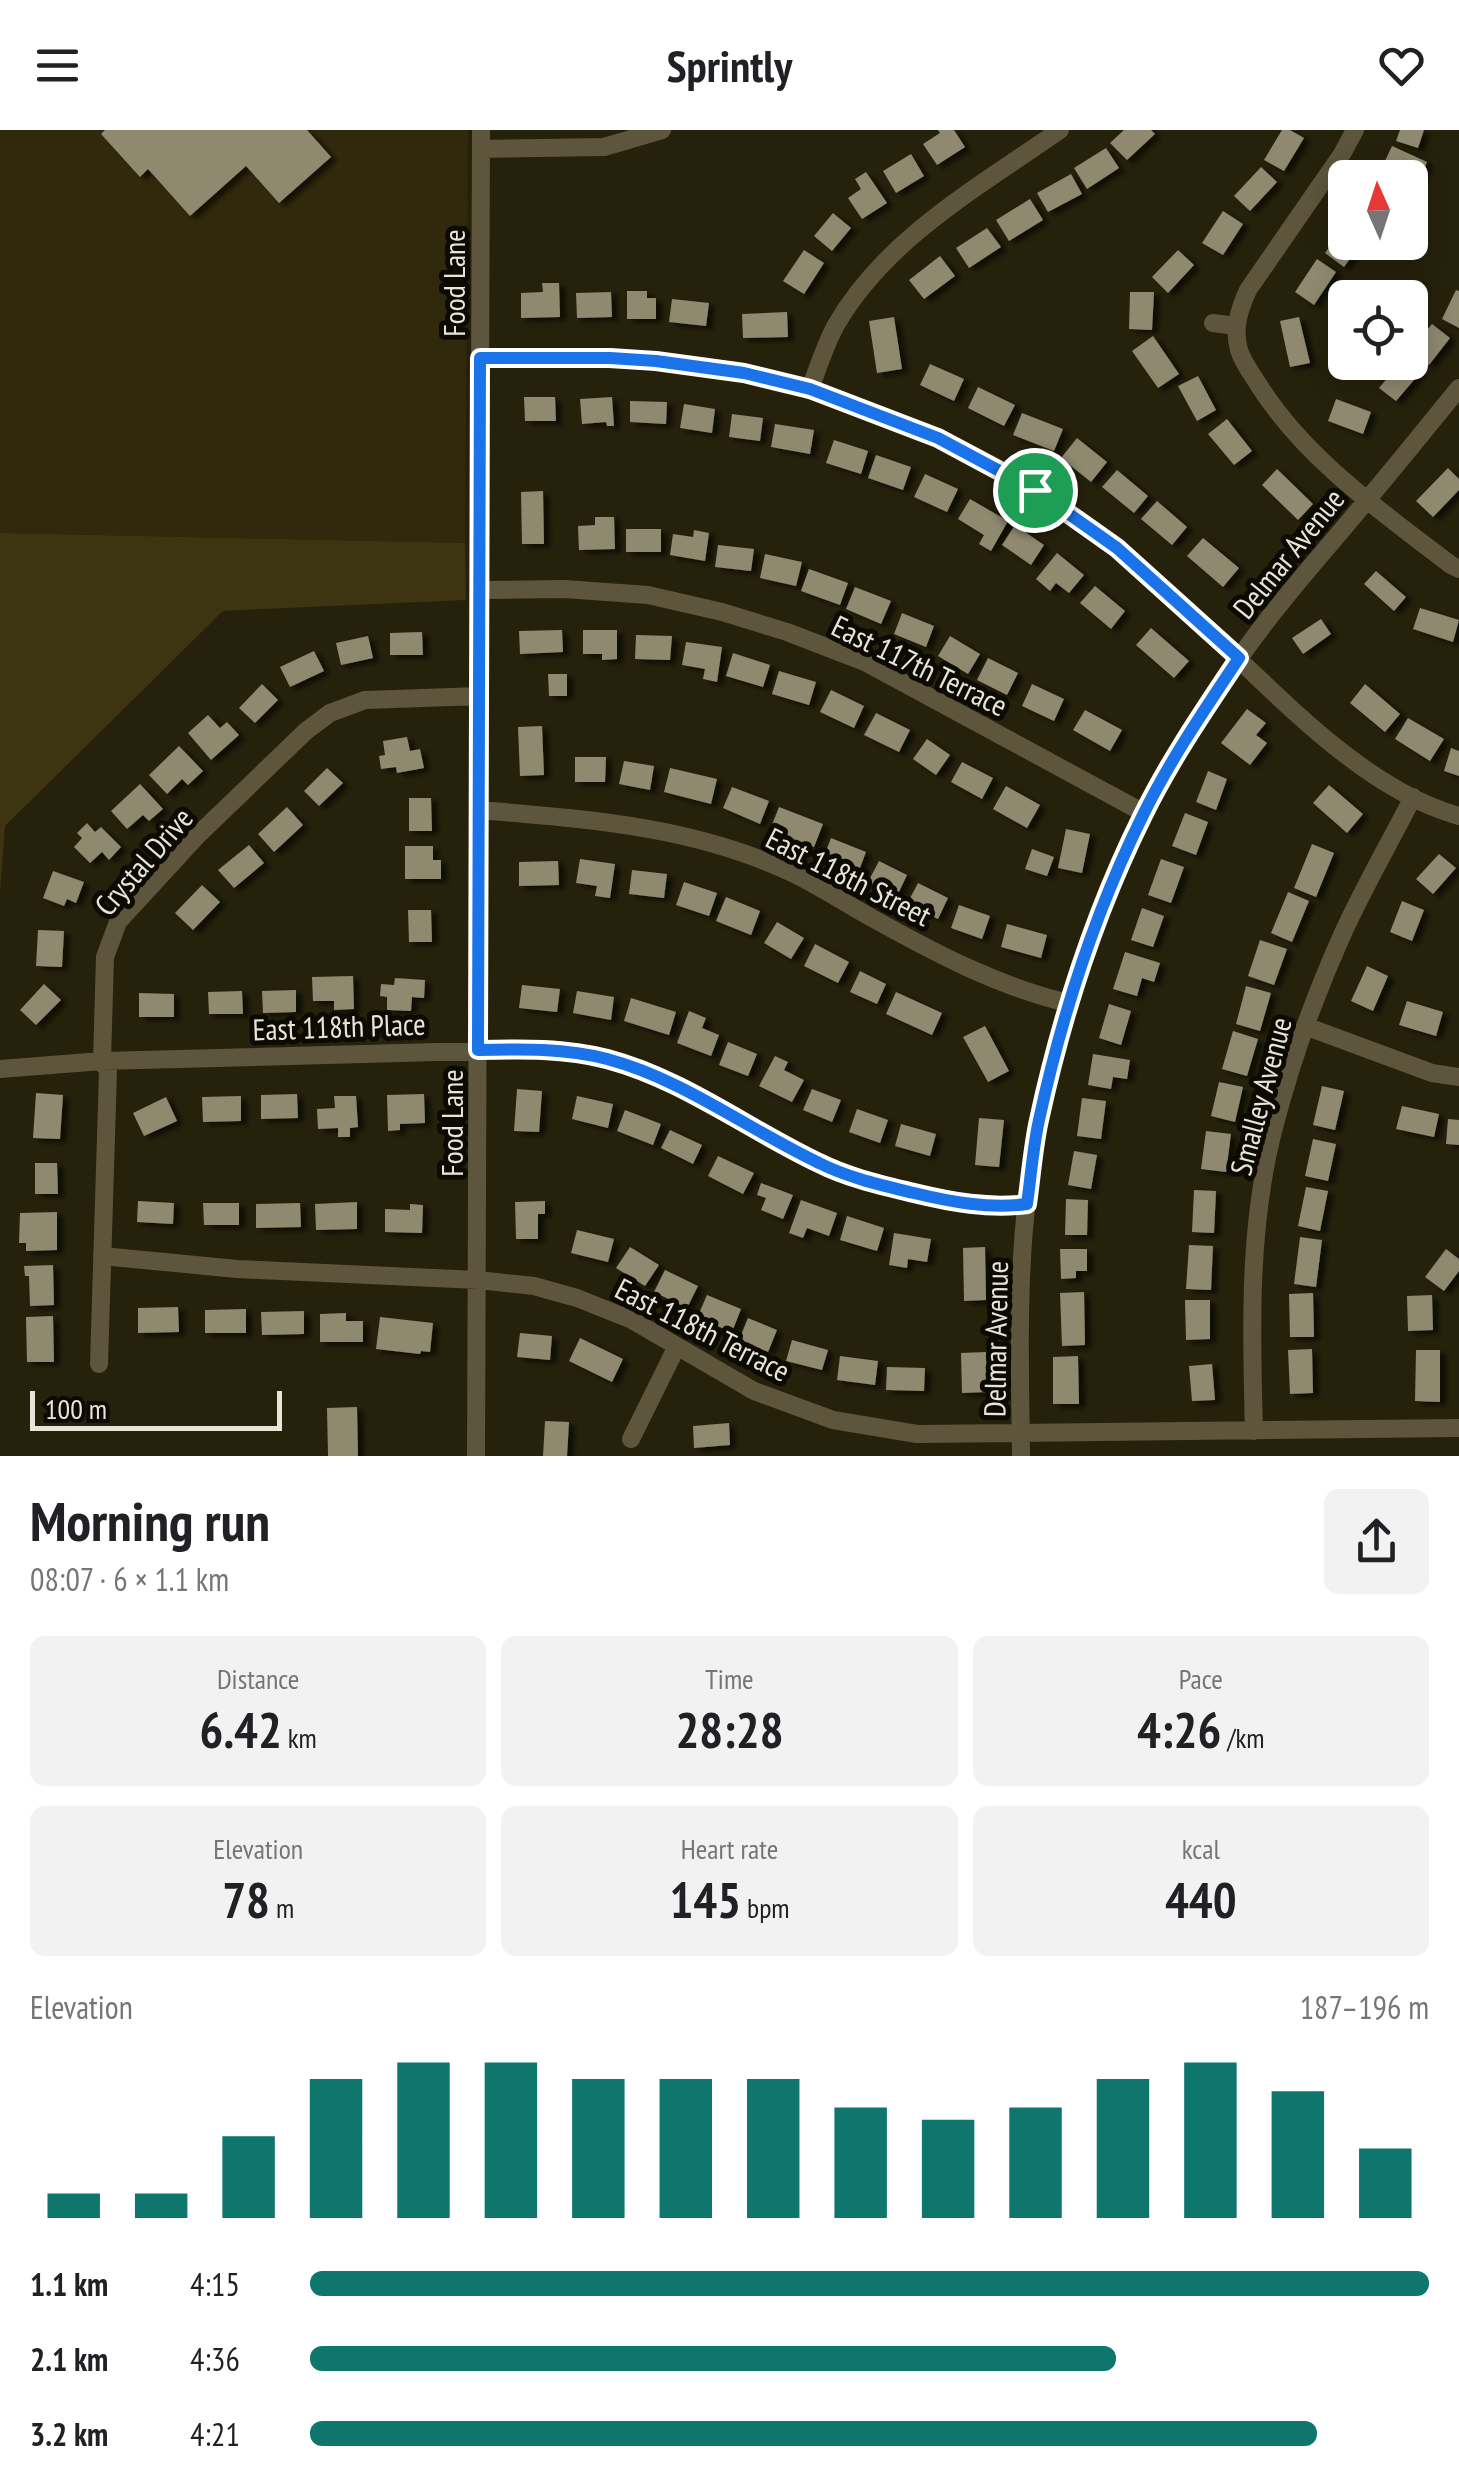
<!DOCTYPE html>
<html lang="en">
<head>
<meta charset="utf-8">
<style>
	:root { --surface:#fff; --page:#f2f2f2; --text:#202124; --muted:#757577; --accent:#0f766e }
	body { margin:0; font-family:"PT Sans Narrow",sans-serif; background:var(--page); color:var(--text); height:100vh; display:flex; flex-direction:column; font-size:38px; white-space:nowrap }
	* { box-sizing:border-box; margin:0 }
	p { font-size:32px; color:var(--muted) }
	.icon { flex:none; width:55px; height:55px; fill:none; stroke:currentColor; stroke-width:2; stroke-linecap:round; stroke-linejoin:round }
	.map { position:relative; height:1326px; overflow:hidden }
	.details { display:flex; flex-direction:column; background:var(--surface); flex:1 }
	.details>* { flex:none }
	.needle { width:65px; rotate:357deg }
	.buttons { position:absolute; left:1328px; top:30px; display:grid; gap:20px }
	.buttons a { display:grid; place-items:center; width:100px; height:100px; border-radius:15px; background:var(--surface); box-shadow:0 5px 25px #0003; font-size:50px }
	.scale { position:absolute; left:30px; bottom:25px; width:252px; box-sizing:border-box; padding-left:10px; border:5px solid #e8e5d8; border-top:0; font-size:28px; line-height:35px; white-space:nowrap; color:#e8e5d8; -webkit-text-stroke:8px #0d0a03; paint-order:stroke }
	.pin { position:absolute; display:grid; place-items:center; width:85px; height:85px; color:#fff; margin:-42px; border:5px solid #fff; border-radius:50%; box-shadow:0 2px 10px #0007 }
	.round { display:grid; place-items:center; flex:none; width:105px; height:105px; border-radius:15px; background:var(--page) }
	.summary { display:flex; align-items:center; justify-content:space-between; height:170px; padding:0 30px }
	h1 { font-size:55px; font-weight:800; line-height:75px }
	.metrics { display:grid; grid-template-columns:repeat(3,1fr); gap:15px; height:170px; padding:10px 30px }
	.metrics div { display:grid; align-content:center; border-radius:15px; background:var(--page); text-align:center }
	.metrics b { font-size:50px; font-weight:800 }
	.metrics small { font-size:28px; font-weight:400 }
	.metrics p { font-size:28px }
	.chart { height:280px; padding:20px 30px }
	.chart p { display:flex; justify-content:space-between }
	.chart svg { width:100%; height:180px; margin-top:10px; stroke:var(--accent); stroke-width:6 }
	ul { padding:0 30px; list-style:none; font-size:32px }
	li { display:grid; grid-template-columns:160px 120px 1fr; align-items:center; height:75px }
	li i { height:25px; border-radius:12px; background:var(--accent) }
	header { display:flex; justify-content:space-between; align-items:center; height:130px; padding:0 30px; background:var(--surface); font-size:45px; font-weight:800 }
	.map>svg:first-child { display:block }
	.built { fill:#31290c }
	.green { fill:#3d3411 }
	.building { fill:#8f8970; filter:url(#shadow) }
	.lines { fill:none; stroke-linecap:round; stroke-linejoin:round }
	.minor { stroke:#5d563c; stroke-width:18 }
	.route-casing { stroke:#fff; stroke-width:20 }
	.route { stroke:#1a73e8; stroke-width:12 }
	.labels { text-anchor:middle; dominant-baseline:central; stroke-width:10; stroke-linejoin:round; paint-order:stroke }
	.street-label { font-size:30px; fill:#e8e5d8; stroke:#0d0a03 }
</style>
</head>
<body>
<header><svg class="icon" aria-label="menu" viewBox="0 0 24 24"><path d="M4 6h16M4 12h16M4 18h16"/></svg>Sprintly<svg class="icon" aria-label="heart" viewBox="0 0 24 24"><path d="M12 20l-8-8c-3-5 5-10 8-4 3-6 11-1 8 4z"/></svg></header>
<div class="map">
<svg width="1459" height="1326" viewBox="0 0 1459 1326">
	<defs>
		<filter id="shadow"><feDropShadow dx="6" dy="3.5" stdDeviation="2.5" flood-color="#0009"/></filter>
	</defs>
	<rect width="100%" height="100%" fill="#26210b"/>
	<!-- built -->
	<path class="built" d="M0,0H468L465,413L0,403Z"/>
	<!-- green -->
	<path class="green" d="M0,403L465,413L466,470L223,481L5,696L0,763Z"/>
	<!-- building -->
	<path class="building" d="M105,0H307L331,27L279,73L246,36L190,86L148,39L140,47L101,4Z
		M938,0H954L965,17L937,35L923,14L940,3Z
		M1124,0H1151L1155,4L1127,30L1110,13Z
		M1282,0H1290L1304,8L1284,41L1264,30Z
		M1400,0H1424L1418,18L1396,11Z
		M1392,16L1427,32L1419,51L1404,44L1403,48H1377Z
		M1106,18L1119,38L1087,59L1074,38Z
		M911,24L924,46L896,63L883,41Z
		M1261,37L1277,52L1250,81L1234,66Z
		M866,42L887,73L862,89L848,68L861,59L855,49Z
		M1071,44L1082,64L1048,82L1037,63Z
		M1030,69L1043,90L1009,111L996,90Z
		M1223,81L1243,94L1223,125L1202,113Z
		M833,83L851,98L832,121L814,106Z
		M1345,96V112H1362L1344,137L1325,123Z
		M987,98L1001,117L969,138L956,118Z
		M804,120L824,133L804,164L783,151Z
		M1178,120L1194,135L1168,163L1152,147Z
		M940,126L955,146L924,169L909,150Z
		M1317,129L1336,142L1314,175L1295,162Z
		M542,153H559L560,187L521,188V163L543,162Z
		M1456,160L1459,161V198L1442,189Z
		M627,161H647V168H656V189H627Z
		M611,162L612,187L577,188L576,163Z
		M1130,162H1154L1152,200L1129,199Z
		M672,169L709,173L706,196L669,192Z
		M787,182L788,207L743,208L742,184Z
		M894,187L902,239L877,243L869,191Z
		M1299,187L1310,233L1290,237L1280,191Z
		M1432,194L1450,208L1429,235L1410,220Z
		M1153,206L1179,244L1158,258L1132,221Z
		M1381,232H1407L1420,243L1396,271L1379,258L1390,245L1379,236Z
		M930,234L964,249L954,271L920,255Z
		M1198,246L1216,280L1197,291L1178,256Z
		M978,257L1015,275L1004,296L968,278Z
		M524,267H555L556,291H525Z
		M612,267L614,296H607L606,292L582,294L580,269Z
		M1336,269L1371,282L1363,304L1328,291Z
		M630,271L667,272L666,294L630,292Z
		M684,274L715,279L712,303L680,298Z
		M1022,283L1063,299L1054,321L1013,305Z
		M732,284L763,288L760,311L729,307Z
		M1227,289L1252,321L1234,335L1208,304Z
		M775,294L814,300L810,324L771,317Z
		M1077,308L1107,332L1091,352L1061,328Z
		M834,310L868,321L861,344L826,333Z
		M876,325L911,337L903,360L868,348Z
		M1448,338L1459,349V360L1433,387L1416,371Z
		M1277,339L1313,374L1298,390L1262,355Z
		M1117,340L1148,366L1134,383L1102,357Z
		M925,344L958,359L947,382L914,367Z
		M543,361L544,414H522L521,362Z
		M970,369L1008,391L991,421L979,414L984,405L958,389Z
		M1157,371L1187,397L1172,415L1141,389Z
		M595,387H614L615,419L579,420L578,396L595,395Z
		M1015,395L1044,415L1031,435L1002,415Z
		M626,399H661V422H626Z
		M694,400L709,403L705,431L670,425L673,404L693,407Z
		M1203,408L1239,438L1223,457L1187,426Z
		M718,415L754,419L751,441L715,437Z
		M1057,423L1084,445L1069,463L1056,453L1050,461L1036,449Z
		M765,424L802,432L796,456L760,448Z
		M809,439L848,453L840,475L801,461Z
		M1376,441L1406,467L1394,481L1364,454Z
		M1095,456L1125,481L1111,499L1080,473Z
		M855,457L891,471L881,494L846,479Z
		M1420,478L1459,490L1453,512L1413,499Z
		M902,483L934,496L926,517L894,504Z
		M1321,489L1331,504L1303,524L1292,508Z
		M1151,498L1189,531L1174,548L1136,515Z
		M562,500L563,522L520,524L519,501Z
		M583,500H617V529L602,530V524H583Z
		M422,502L423,525H390V503Z
		M636,505L672,506L670,530L635,529Z
		M368,506L373,528L341,535L336,513Z
		M950,506L980,524L968,544L938,526Z
		M686,512L722,517L717,552L703,549L705,539L682,535Z
		M314,521L324,541L290,557L280,537Z
		M733,523L770,535L763,557L726,546Z
		M988,528L1018,543L1007,565L977,550Z
		M779,541L816,552L809,575L772,564Z
		M548,544H567V566H549Z
		M262,554L278,570L255,593L239,578Z
		M1032,554L1064,569L1054,591L1022,576Z
		M1365,554L1400,584L1385,602L1350,573Z
		M831,560L864,576L854,598L820,582Z
		M1247,579L1266,593L1256,605L1267,613L1250,635L1221,613Z
		M1085,580L1122,600L1110,621L1073,600Z
		M876,583L910,600L899,622L864,605Z
		M208,585L220,598L227,592L239,605L211,630L188,603Z
		M1408,588L1444,609L1430,631L1395,609Z
		M542,596L544,645L520,646L518,597Z
		M407,607L410,621L420,619L424,638L397,643L396,637L381,639L379,626L385,625L383,611Z
		M927,609L950,625L936,645L913,629Z
		M179,616L203,641L188,655L182,649L167,664L149,645Z
		M1451,618L1459,621V646L1444,641Z
		M575,627H606L605,652H575Z
		M624,631L654,636L650,660L619,654Z
		M962,632L993,648L982,669L951,652Z
		M327,638L343,653L319,676L304,661Z
		M670,638L717,649L711,674L664,662Z
		M1208,641L1227,649L1216,680L1196,672Z
		M140,654L163,679L149,691L143,685L127,699L111,681Z
		M1329,655L1363,684L1347,703L1313,673Z
		M1006,656L1040,675L1027,698L993,679Z
		M732,657L769,671L760,694L723,678Z
		M409,668H431L432,701H409Z
		M287,677L303,695L274,722L258,704Z
		M779,677L823,694L814,717L770,700Z
		M1185,683L1208,692L1196,725L1172,716Z
		M87,693L95,702L101,697L121,717L109,730L102,722L90,733L74,717L82,708L77,703Z
		M1066,699L1090,704L1082,743L1058,738Z
		M831,708L866,722L858,743L823,729Z
		M1312,714L1334,723L1316,767L1294,758Z
		M249,715L264,733L234,758L218,740Z
		M405,716H433V730H441V749H405Z
		M1032,719L1054,727L1047,746L1025,739Z
		M1439,724L1456,738L1433,764L1416,749Z
		M580,729L615,734L610,768L595,766L597,756L576,753Z
		M1161,729L1184,737L1171,773L1148,765Z
		M558,731L559,755L519,756V732Z
		M879,731L907,745L897,766L868,752Z
		M632,740L667,744L664,768L629,764Z
		M53,741L84,752L76,773L67,769L64,776L43,768Z
		M684,752L717,763L709,786L676,775Z
		M918,753L948,768L938,789L907,774Z
		M202,755L220,772L193,800L175,783Z
		M1288,762L1309,771L1292,812L1271,803Z
		M726,767L760,781L751,805L716,791Z
		M1402,771L1424,780L1412,811L1390,802Z
		M959,775L990,786L982,809L951,798Z
		M1142,778L1164,786L1153,817L1131,810Z
		M408,780H431L432,812H409Z
		M777,792L804,808L791,829L764,813Z
		M1007,794L1047,805L1041,828L1001,817Z
		M38,800L64,801L62,837L36,836Z
		M1260,810L1287,819L1274,855L1248,846Z
		M815,814L849,832L838,853L804,836Z
		M1125,822L1160,833L1154,852L1142,848L1137,866L1113,859Z
		M1367,836L1388,846L1373,881L1351,871Z
		M860,841L886,854L877,874L850,862Z
		M353,846L354,879L334,880V871H313L312,847Z
		M395,848L425,850L424,868L412,867L411,881L387,880V867L380,866L381,854L394,855Z
		M44,854L61,870L36,895L20,880Z
		M522,855L560,859L557,882L519,878Z
		M1246,856L1271,863L1260,901L1236,894Z
		M296,860V882L263,883L262,861Z
		M242,861L243,884H209L208,862Z
		M577,861L614,867L611,890L573,883Z
		M896,862L942,883L932,905L886,884Z
		M139,863L174,864V887H139Z
		M631,868L676,882L669,905L624,891Z
		M1407,871L1443,882L1436,906L1399,895Z
		M1109,874L1131,881L1121,915L1099,908Z
		M689,881L706,888L702,898L719,905L711,926L677,913Z
		M985,896L1009,941L988,952L963,907Z
		M1233,901L1258,909L1247,946L1222,939Z
		M728,912L757,924L748,946L719,935Z
		M1093,924L1130,930L1127,949L1113,947L1111,959L1088,955Z
		M775,926L788,932L784,940L804,950L792,972L759,956Z
		M1219,952L1243,957L1235,992L1211,986Z
		M1322,956L1344,961L1335,1000L1313,995Z
		M517,959L542,961L539,1002L514,1001Z
		M812,959L841,970L832,992L803,980Z
		M36,963L63,965L60,1009L33,1008Z
		M297,964L298,988L261,989V965Z
		M424,964L425,993L400,994V1000L388,1001L387,965Z
		M241,966V991L203,992L202,967Z
		M334,966H356L358,997L350,998V1007H338V998L318,999L317,979L335,978Z
		M577,966L613,974L608,998L572,989Z
		M166,967L177,991L144,1006L133,983Z
		M1082,968L1106,971L1101,1009L1077,1006Z
		M1402,976L1439,984L1434,1007L1396,999Z
		M857,979L888,990L880,1013L849,1002Z
		M625,980L661,994L653,1015L617,1001Z
		M979,988L1004,990L999,1037L975,1035Z
		M1448,989L1459,990V1015L1446,1014Z
		M901,994L936,1004L930,1026L895,1016Z
		M670,1000L702,1015L693,1034L661,1018Z
		M1206,1001L1231,1004L1226,1042L1201,1039Z
		M1313,1009L1336,1014L1328,1051L1305,1046Z
		M1074,1021L1097,1025L1091,1059L1068,1055Z
		M718,1026L754,1043L743,1064L708,1046Z
		M35,1033H57L58,1064H35Z
		M761,1053L793,1065L783,1089L761,1080L766,1068L757,1065Z
		M1306,1057L1328,1061L1320,1101L1298,1096Z
		M1194,1060L1216,1061L1214,1103L1192,1102Z
		M1066,1069L1088,1070L1087,1105H1065Z
		M801,1070L837,1083L829,1106L807,1098L803,1108L789,1103Z
		M138,1071L174,1073L173,1094L137,1092Z
		M545,1071V1084H538V1109H516L515,1072Z
		M357,1072V1099L316,1100L315,1074Z
		M203,1073H239V1095H204Z
		M300,1073L301,1097L256,1098V1074Z
		M410,1074L423,1075L422,1103L385,1102V1079L410,1080Z
		M57,1082V1120L26,1121V1113H19L20,1083Z
		M847,1086L884,1098L877,1121L840,1110Z
		M577,1100L614,1109L608,1132L571,1123Z
		M894,1103L931,1109L927,1132L908,1129L907,1138L889,1135Z
		M1300,1107L1322,1110L1316,1157L1294,1154Z
		M1189,1115L1213,1116L1211,1160L1186,1159Z
		M630,1117L659,1135L645,1156L616,1138Z
		M985,1117L986,1170L964,1171L963,1118Z
		M1060,1119H1087V1141H1076V1148L1061,1149Z
		M1446,1119L1459,1129V1141L1444,1161L1425,1147Z
		M53,1135L54,1175L30,1176L29,1146H25L24,1136Z
		M665,1140L698,1156L687,1178L654,1162Z
		M1084,1162L1085,1215L1062,1216L1060,1163Z
		M1313,1163L1314,1207H1290L1289,1164Z
		M707,1165L741,1179L732,1202L697,1188Z
		M1432,1165L1433,1200L1408,1201L1407,1166Z
		M1185,1170H1210V1209L1186,1210Z
		M178,1177L179,1202L138,1203V1178Z
		M246,1179V1203H205V1180Z
		M304,1181V1204L262,1205L261,1182Z
		M346,1183V1191H363V1212H320V1184Z
		M53,1186L54,1232H27L26,1187Z
		M380,1187L433,1193L430,1222L421,1221L420,1224L376,1219Z
		M748,1188L777,1200L768,1222L739,1210Z
		M520,1203L552,1206L550,1230L517,1227Z
		M580,1208L623,1229L612,1252L569,1231Z
		M792,1210L828,1220L822,1240L786,1231Z
		M1312,1219L1313,1263L1290,1264L1288,1220Z
		M1416,1220H1440V1272L1415,1271Z
		M986,1222L987,1262L962,1263L961,1223Z
		M840,1226L878,1231L875,1255L837,1250Z
		M1078,1226L1079,1274H1053V1227Z
		M1212,1234L1215,1270L1192,1271L1189,1236Z
		M887,1237L925,1238L924,1261L886,1260Z
		M357,1277L358,1326H328L327,1278Z
		M545,1291L569,1292L567,1326H543Z
		M729,1293L730,1315L694,1318L693,1296Z"/>
	<g class="lines">
		<!-- minor -->
		<path class="minor" d="M1355,0L1342,24L1248,160C1239,180 1233,198 1239,220C1243,233 1252,244 1258,254C1305,329 1382,382 1451,435L1459,439
			M481,19L604,17L662,0
			M1213,193L1236,196
			M480,229C569,228 656,226 744,243C786,251 826,265 866,281C889,290 914,298 937,308C1000,336 1062,375 1117,418C1146,442 1173,469 1201,494C1275,561 1361,659 1459,686
			M810,259C818,238 825,215 836,195C886,108 980,56 1060,0
			M480,460L564,459L648,465L722,482L787,502L865,532L1144,683
			M479,680C586,689 694,696 792,743C819,756 845,773 872,788C933,822 999,857 1068,873
			M1305,896L1432,943L1459,947
			M0,939L102,931L552,919L607,929L660,948L821,1034L859,1049L948,1071L1006,1076L1027,1073
			M102,1126L237,1139L478,1150L534,1156L577,1168L632,1190L754,1261L833,1290L917,1304L1459,1298
			M99,1234L108,941L102,931L105,827L118,792L198,705L306,601L330,583L365,570L480,566
			M1254,1301C1251,1198 1248,1090 1276,990C1293,926 1316,863 1343,803C1364,757 1390,712 1413,667
			M631,1309L677,1216
			M476,1326L481,0
			M1021,1326C1020,1241 1017,1154 1027,1069C1051,874 1125,687 1240,527C1279,471 1325,421 1368,369C1399,332 1429,295 1459,258"/>
	</g>
	<g class="lines">
		<!-- route casing -->
		<g class="route-casing">
			<path id="route" d="M480,228H610L656,231L744,243L810,259L938,308L1035,360L1117,418L1239,528C1205,579 1170,630 1143,685C1095,782 1062,884 1039,990C1033,1017 1031,1046 1027,1074C989,1079 951,1072 914,1063C881,1055 849,1048 819,1033C749,1000 683,949 607,929C565,918 522,919 478,920Z"/>
		</g>
		<!-- route -->
		<use href="#route" class="route"/>
	</g>
	<g class="labels">
		<!-- street labels -->
		<g class="street-label">
			<text transform="translate(453 153) rotate(-90)">Food Lane</text>
			<text transform="translate(1288 423) rotate(-51)">Delmar Avenue</text>
			<text transform="translate(920 535) rotate(26)">East 117th Terrace</text>
			<text transform="translate(143 731) rotate(-49)">Crystal Drive</text>
			<text transform="translate(849 746) rotate(27)">East 118th Street</text>
			<text transform="translate(339 896) rotate(-2)">East 118th Place</text>
			<text transform="translate(1260 966) rotate(-75)">Smalley Avenue</text>
			<text transform="translate(451 993) rotate(-90)">Food Lane</text>
			<text transform="translate(703 1199) rotate(27)">East 118th Terrace</text>
			<text transform="translate(995 1209) rotate(-89)">Delmar Avenue</text>
		</g>
	</g>
</svg>
<div class="buttons">
<a><svg class="needle" viewBox="-14 -14 28 28"><path d="M0-13l5 13h-10z" fill="#e53935"/><path d="M0 13l5-13h-10z" fill="#757577"/></svg></a>
<a><svg class="icon" aria-label="locate" viewBox="0 0 24 24"><circle cx="12" cy="12" r="6"/><path d="M12 2v4M12 18v4M2 12h4M18 12h4"/></svg></a>
</div>
<div class="scale">100 m</div>
<div class="pin" style="left:1035px;top:360px;background:#1e9e55"><svg class="icon" aria-label="arrive" viewBox="0 0 24 24"><path d="M6 21V4h12l-3 4 3 4H6"/></svg></div>
</div>
<section class="details">
<div class="summary"><div><h1>Morning run</h1><p>08:07 · 6 × 1.1 km</p></div><a class="round"><svg class="icon" aria-label="share" viewBox="0 0 24 24"><path d="M12 15V3M7 8l5-5 5 5M5 13v7h14v-7"/></svg></a></div>
<div class="metrics">
<div><p>Distance</p><b>6.42<small> km</small></b></div>
<div><p>Time</p><b>28:28</b></div>
<div><p>Pace</p><b>4:26<small> /km</small></b></div>
</div>
<div class="metrics">
<div><p>Elevation</p><b>78<small> m</small></b></div>
<div><p>Heart rate</p><b>145<small> bpm</small></b></div>
<div><p>kcal</p><b>440</b></div>
</div>
<div class="chart"><p><span>Elevation</span>187–196 m</p>
<svg viewBox="0 0 160 44" preserveAspectRatio="none"><path d="M5 44V38M15 44V38M25 44V24M35 44V10M45 44V6M55 44V6M65 44V10M75 44V10M85 44V10M95 44V17M105 44V20M115 44V17M125 44V10M135 44V6M145 44V13M155 44V27"/></svg>
</div>
<ul>
<li><b>1.1 km</b>4:15<i style="width:100%"></i></li>
<li><b>2.1 km</b>4:36<i style="width:72%"></i></li>
<li><b>3.2 km</b>4:21<i style="width:90%"></i></li>
</ul>
</section>
</body>
</html>
